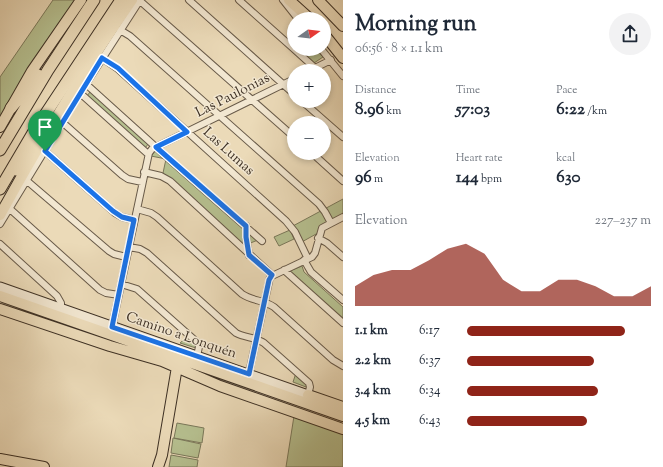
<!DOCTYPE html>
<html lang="en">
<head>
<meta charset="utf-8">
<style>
	:root { --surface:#fff; --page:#f2f2f3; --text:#1f2937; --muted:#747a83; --accent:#8f2418 }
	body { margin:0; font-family:"Sorts Mill Goudy",serif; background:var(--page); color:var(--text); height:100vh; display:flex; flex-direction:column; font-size:15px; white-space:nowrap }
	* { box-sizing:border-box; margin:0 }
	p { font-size:13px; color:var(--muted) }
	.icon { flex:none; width:22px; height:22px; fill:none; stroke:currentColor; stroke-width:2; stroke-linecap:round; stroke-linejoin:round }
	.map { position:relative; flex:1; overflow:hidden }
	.drawer { display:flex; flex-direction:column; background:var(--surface); width:320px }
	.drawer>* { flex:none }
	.needle { width:26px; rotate:76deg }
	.tools { position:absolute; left:287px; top:12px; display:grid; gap:8px }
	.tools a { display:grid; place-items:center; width:44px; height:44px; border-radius:50%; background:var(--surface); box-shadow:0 2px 6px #0003; font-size:20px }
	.pin { position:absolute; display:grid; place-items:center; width:34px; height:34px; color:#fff; margin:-41px -17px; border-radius:50% 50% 50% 0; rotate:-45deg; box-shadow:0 0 4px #0007 }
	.pin .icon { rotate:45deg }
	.round { display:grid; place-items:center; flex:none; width:42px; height:42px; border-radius:21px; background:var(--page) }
	.summary { display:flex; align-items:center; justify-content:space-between; height:68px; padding:0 12px }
	h1 { font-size:22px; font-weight:700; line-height:30px }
	.metrics { display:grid; grid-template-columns:repeat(3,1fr); gap:6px; height:68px; padding:4px 12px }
	.metrics div { display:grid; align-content:center }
	.metrics b { font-size:17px; font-weight:700 }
	.metrics small { font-size:11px; font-weight:400 }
	.metrics p { font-size:11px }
	.chart { height:112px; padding:8px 12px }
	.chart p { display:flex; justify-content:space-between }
	.chart svg { width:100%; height:72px; margin-top:4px; fill:var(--accent); opacity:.7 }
	ul { padding:0 12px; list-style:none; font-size:13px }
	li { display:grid; grid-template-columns:64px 48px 1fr; align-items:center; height:30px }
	li i { height:10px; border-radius:5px; background:var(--accent) }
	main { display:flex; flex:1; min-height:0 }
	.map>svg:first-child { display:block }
	.green { fill:#b6c090; stroke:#7a785a }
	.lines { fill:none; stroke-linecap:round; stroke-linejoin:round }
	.street-casing { stroke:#685a49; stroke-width:8 }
	.secondary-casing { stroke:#3d3024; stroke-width:11 }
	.primary-casing { stroke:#3d3024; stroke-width:12 }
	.highway-casing { stroke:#3d3024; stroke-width:13 }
	.street { stroke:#f2e7d1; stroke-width:6 }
	.secondary { stroke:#f2e7d1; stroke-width:9 }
	.primary { stroke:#ebdab8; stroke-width:10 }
	.highway { stroke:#ebdab8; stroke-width:11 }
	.route-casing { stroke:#fff; stroke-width:8 }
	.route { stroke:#1a73e8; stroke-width:5 }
	.labels { text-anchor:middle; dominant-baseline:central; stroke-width:3; stroke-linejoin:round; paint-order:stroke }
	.street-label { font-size:14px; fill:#3d3024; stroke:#f2e7d1 }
</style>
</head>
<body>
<main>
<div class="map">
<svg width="343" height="467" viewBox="0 0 343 467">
	<rect width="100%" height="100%" fill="#ebdab8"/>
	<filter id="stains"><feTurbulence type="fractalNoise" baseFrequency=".005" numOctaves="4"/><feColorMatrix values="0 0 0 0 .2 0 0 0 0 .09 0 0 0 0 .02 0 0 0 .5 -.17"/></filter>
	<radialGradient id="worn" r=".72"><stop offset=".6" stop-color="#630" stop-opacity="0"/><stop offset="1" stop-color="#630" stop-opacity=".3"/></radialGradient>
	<!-- green -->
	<path class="green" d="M53,0H76L0,119V77Z
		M299,49H316L323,57L314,63Z
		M90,92L149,143L145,148L87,96Z
		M156,150L258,240L248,244L247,248L167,178L163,173L166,159L151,156Z
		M343,199V219L300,243L291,227Z
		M290,230L294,239L279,246L274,237Z
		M302,266L304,272L343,307V321L290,271Z
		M187,337L196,344V348L180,343Z
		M296,373L306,383V387L293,382Z
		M294,416L343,434V467H286Z
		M177,423L204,428L202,443L174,438Z
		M173,438L201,444L198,458L171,453Z
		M171,455L198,460L197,467H169Z"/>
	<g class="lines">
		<!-- street casing -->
		<g class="street-casing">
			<path id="street" d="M139,0L294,137
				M189,0L294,94
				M239,0L294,49
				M283,0L298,19
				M120,30L130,36L319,204L325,212L331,223
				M294,49L315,68
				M321,49L343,76
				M102,58L118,69L286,221L295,232L308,259
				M309,71L331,60
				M86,84L169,159L262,241
				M80,93L148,154
				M302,101L343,137
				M62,122L122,175L128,179L142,182
				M45,151L115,213L122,217L134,220
				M312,153L343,181
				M144,172L161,176L170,181L272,275
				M26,180L109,251L114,254L126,257
				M10,209L100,290L106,293L119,295
				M137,209L151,213L157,217L242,294C252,301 264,300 274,307L333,360L343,366
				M0,224L80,93L140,0
				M246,226V237L249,255
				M318,238L327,243L343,257
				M0,244L57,296L61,303V309
				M129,247L140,249L147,253L236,333C245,338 256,337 264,343L309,383L310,387L308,395
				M304,260L311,272L343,300
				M284,270L343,323
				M121,284L137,289L198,343L199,347L197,356
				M112,327L149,153L152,149L294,79
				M249,373L270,277L312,257L315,253L322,228L343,217"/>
		</g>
		<!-- secondary casing -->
		<g class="secondary-casing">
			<path id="secondary" d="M0,287L308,395"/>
		</g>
		<!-- primary casing -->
		<g class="primary-casing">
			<path id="primary" d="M289,0L310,19
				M318,0L343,26
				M324,34L343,58
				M0,127L32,71L81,0
				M0,215C41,141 84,69 132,0
				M0,296L343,416
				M0,309L110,346L162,361L220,386L343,429
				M308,395L343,407
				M0,459L44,467
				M158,467L162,455L178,361"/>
		</g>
		<!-- highway casing -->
		<g class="highway-casing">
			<path id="highway" d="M11,108L38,75
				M0,150L48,70L94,0
				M16,170L46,136
				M0,189L33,133L121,0"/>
		</g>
		<!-- street -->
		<use href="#street" class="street"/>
		<!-- secondary -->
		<use href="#secondary" class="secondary"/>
		<!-- primary -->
		<use href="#primary" class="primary"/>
		<!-- highway -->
		<use href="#highway" class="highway"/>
	</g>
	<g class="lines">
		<!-- route casing -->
		<g class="route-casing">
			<path id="route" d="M102,58L118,68L187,132L156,147L246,226V237L249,255L272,275L269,280L249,374L112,327L134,220L122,217L113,211L45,151Z"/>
		</g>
		<!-- route -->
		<use href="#route" class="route"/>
	</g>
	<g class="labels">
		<!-- street labels -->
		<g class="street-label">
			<text transform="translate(233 96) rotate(-27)">Las Paulonias</text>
			<text transform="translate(228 152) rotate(42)">Las Lumas</text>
			<text transform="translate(181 336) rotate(19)">Camino a Lonquén</text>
		</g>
	</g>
	<rect width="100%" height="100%" filter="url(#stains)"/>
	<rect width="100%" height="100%" fill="url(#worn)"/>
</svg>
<div class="tools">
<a><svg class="needle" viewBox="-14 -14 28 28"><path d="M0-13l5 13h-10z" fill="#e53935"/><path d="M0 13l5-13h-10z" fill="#747a83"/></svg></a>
<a>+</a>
<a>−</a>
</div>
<div class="pin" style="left:45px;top:151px;background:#1e9e55"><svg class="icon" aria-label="arrive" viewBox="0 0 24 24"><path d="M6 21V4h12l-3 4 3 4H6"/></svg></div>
</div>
<section class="drawer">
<div class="summary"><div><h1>Morning run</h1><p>06:56 · 8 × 1.1 km</p></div><a class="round"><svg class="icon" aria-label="share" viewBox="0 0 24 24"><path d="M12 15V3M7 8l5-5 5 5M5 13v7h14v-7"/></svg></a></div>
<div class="metrics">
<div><p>Distance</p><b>8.96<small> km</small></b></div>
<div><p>Time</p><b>57:03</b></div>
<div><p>Pace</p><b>6:22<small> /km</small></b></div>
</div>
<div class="metrics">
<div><p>Elevation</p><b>96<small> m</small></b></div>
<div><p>Heart rate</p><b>144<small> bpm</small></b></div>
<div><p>kcal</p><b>630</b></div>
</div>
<div class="chart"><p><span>Elevation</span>227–237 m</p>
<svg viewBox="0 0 160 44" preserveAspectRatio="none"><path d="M0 44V32L10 25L20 22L30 22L40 16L50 9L60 6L70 12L80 28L90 35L100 35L110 28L120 28L130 32L140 38L150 38L160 32V44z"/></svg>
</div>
<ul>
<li><b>1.1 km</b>6:17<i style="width:86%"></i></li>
<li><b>2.2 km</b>6:37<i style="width:69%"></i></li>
<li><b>3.4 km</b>6:34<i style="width:71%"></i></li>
<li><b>4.5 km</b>6:43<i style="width:65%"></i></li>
</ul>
</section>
</main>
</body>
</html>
